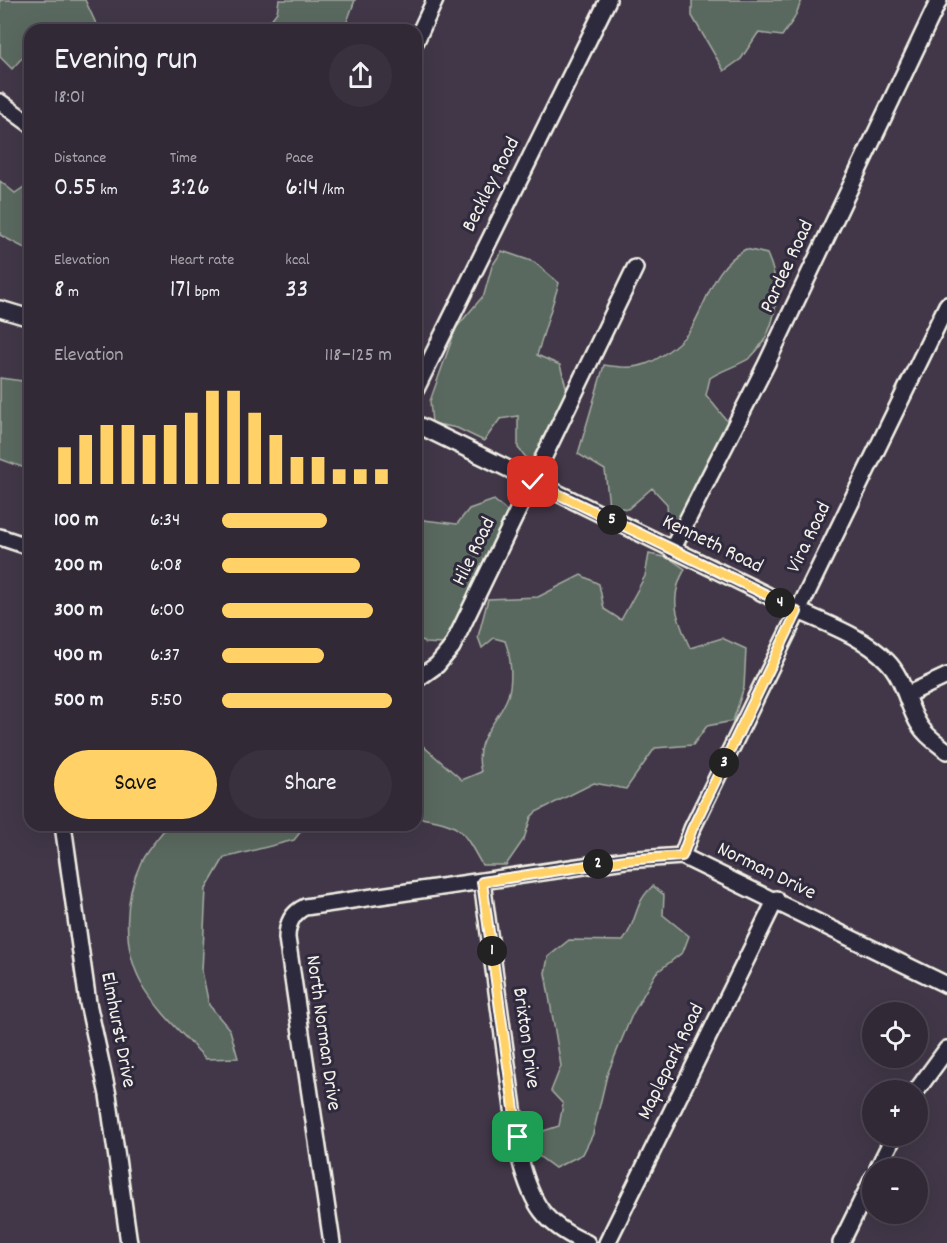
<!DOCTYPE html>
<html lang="en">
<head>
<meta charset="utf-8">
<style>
	:root { --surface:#312936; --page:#39313e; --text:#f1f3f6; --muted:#a8a6ad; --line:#4c4551; --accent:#ffd166 }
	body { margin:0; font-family:Dekko,sans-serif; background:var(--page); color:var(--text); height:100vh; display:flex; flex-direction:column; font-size:22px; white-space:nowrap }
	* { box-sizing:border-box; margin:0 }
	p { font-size:20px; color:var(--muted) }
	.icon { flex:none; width:33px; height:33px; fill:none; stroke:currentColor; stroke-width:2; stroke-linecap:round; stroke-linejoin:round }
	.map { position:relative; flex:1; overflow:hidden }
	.panel { position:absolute; left:24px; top:24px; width:398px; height:807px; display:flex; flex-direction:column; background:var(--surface); border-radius:18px; box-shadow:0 6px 24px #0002,0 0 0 2px var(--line) }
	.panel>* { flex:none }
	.fabs { position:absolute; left:862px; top:1002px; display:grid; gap:12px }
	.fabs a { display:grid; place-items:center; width:66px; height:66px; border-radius:50%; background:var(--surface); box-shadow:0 6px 24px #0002,0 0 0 2px var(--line); font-size:30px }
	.pin { position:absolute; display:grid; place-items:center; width:51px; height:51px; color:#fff; margin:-26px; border-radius:12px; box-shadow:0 3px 9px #0006 }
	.km { position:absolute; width:30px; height:30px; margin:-15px; border-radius:50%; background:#222; color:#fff; font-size:16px; line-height:30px; text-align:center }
	.round { display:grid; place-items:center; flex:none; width:63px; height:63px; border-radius:32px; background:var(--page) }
	.head { display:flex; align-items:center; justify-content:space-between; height:102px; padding:0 30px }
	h1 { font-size:33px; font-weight:600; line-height:45px }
	.stats { display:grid; grid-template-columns:repeat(3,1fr); gap:9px; height:102px; padding:6px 30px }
	.stats div { display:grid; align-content:center }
	.stats b { font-size:26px; font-weight:600 }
	.stats small { font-size:16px; font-weight:400 }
	.stats p { font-size:16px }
	.chart { height:168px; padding:12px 30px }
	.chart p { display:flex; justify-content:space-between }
	.chart svg { width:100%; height:108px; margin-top:6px; stroke:var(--accent); stroke-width:6 }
	.cta { display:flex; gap:12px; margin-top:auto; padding:12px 30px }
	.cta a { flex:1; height:69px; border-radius:36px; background:var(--accent); color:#111; font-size:24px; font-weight:600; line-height:69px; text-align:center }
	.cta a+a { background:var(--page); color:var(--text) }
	ul { padding:0 30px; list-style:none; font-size:20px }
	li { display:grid; grid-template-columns:96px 72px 1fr; align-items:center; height:45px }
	li i { height:15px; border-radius:8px; background:var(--accent) }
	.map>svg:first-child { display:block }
	.green { fill:#5a695f; stroke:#a7ada4; stroke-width:1.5 }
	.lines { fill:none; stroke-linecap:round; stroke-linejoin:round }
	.minor-casing { stroke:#f4f1e8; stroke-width:20 }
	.minor { stroke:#2f2a3d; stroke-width:15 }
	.route-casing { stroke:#fff; stroke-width:12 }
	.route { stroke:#ffd166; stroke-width:8 }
	.labels { text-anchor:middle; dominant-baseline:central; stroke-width:6; stroke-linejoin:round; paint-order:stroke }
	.street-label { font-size:21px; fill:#f4f1e8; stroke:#2f2a3d }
</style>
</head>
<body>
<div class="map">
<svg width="947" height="1243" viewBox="0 0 947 1243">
	<rect width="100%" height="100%" fill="#413748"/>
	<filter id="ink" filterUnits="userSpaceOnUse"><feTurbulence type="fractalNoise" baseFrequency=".0167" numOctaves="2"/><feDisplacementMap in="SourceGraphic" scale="12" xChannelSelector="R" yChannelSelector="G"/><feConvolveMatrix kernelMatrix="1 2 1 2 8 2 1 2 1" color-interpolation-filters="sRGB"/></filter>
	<g filter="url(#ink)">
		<!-- green -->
		<path class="green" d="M0,0H85L99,30H30V49L12,69L0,57Z
			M279,0H355L344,30H263L277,12Z
			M692,0H802L794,19L782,36L758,33L741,59L724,71L692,16Z
			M0,181L15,193L30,183V251L0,235Z
			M746,249L767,254C783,288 778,330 751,357C743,364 721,370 710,378L706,395L728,422L669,538L667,504L652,488L628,509L609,506L605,470L578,454L604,365C618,367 632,369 646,364C660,359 685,340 692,327C709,297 714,266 746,249Z
			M502,251L534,262L559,283L537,355L560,365L567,390L544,443L531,463L518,448V416L500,419L484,441L457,428L432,423L430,401L456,328L484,295L492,266Z
			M0,378L30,382V470L0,459Z
			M494,500L509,513L443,644L425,643L416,635V511L424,520L457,524L469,509Z
			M649,554L669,558L685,569C668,598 677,619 690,648L722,638L746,649L744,687L733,721L707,726L693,745L655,748L626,789L594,783L536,812L531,817L524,839L506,865H482C460,825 460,825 416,817V740L462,780L481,772C472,738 498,724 508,696C513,680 511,656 505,641L494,638L482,648L478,637L488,599L538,597L581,575L599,584L604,609L621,620L645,576Z
			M168,825H306L294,840L224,858L206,889L202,971L209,1005L230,1030L238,1058L206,1059C184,1035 157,1011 141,982C122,946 124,898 141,862C147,849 160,836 168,825Z
			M653,886L664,895L663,915L689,936L683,952L656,973L632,1015L607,1075L593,1134L583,1154L555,1168L532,1151L540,1132L559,1126L563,1104L551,1091L561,1066L545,973L548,957L569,940L623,941C638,920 634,902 653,886Z"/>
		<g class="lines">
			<!-- minor casing -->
			<g class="minor-casing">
				<path id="minor" d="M416,41L435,0
					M0,102L30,124
					M0,309L30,318
					M416,389L608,0
					M416,424L767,595C803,617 858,630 887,661C905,679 906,705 920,726C927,737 937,743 947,751
					M0,537L30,547
					M672,550L766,365L939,0
					M416,680L437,665L452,647L635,268
					M906,695L947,676
					M63,825L88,1003L108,1095L129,1243
					M682,856L692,829L947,305
					M482,882L520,1159C532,1204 543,1224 587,1243
					M917,1090L947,1049
					M878,1168L894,1136
					M332,1243L287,938C287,924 292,913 305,907L625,860L682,856L947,985
					M607,1243L776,899
					M841,1243L873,1178"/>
			</g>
			<!-- minor -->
			<use href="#minor" class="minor"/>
		</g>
	</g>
	<g class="lines" filter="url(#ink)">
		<!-- route casing -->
		<g class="route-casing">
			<path id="route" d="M518,1137L482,882L625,860L682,856L692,829L797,612L767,595L533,482"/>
		</g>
		<!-- route -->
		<use href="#route" class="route"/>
	</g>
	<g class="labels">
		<!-- street labels -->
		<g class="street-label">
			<text transform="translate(492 185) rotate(-63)">Beckley Road</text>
			<text transform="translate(788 267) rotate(-65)">Pardee Road</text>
			<text transform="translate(810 538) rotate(-64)">Vira Road</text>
			<text transform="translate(712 545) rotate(26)">Kenneth Road</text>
			<text transform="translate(475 552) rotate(-64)">Hile Road</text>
			<text transform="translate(766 872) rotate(26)">Norman Drive</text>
			<text transform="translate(117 1030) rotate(79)">Elmhurst Drive</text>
			<text transform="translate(322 1033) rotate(82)">North Norman Drive</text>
			<text transform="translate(525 1038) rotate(82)">Brixton Drive</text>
			<text transform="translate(672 1062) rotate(-64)">Maplepark Road</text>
		</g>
	</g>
</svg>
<div class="fabs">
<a><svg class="icon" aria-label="locate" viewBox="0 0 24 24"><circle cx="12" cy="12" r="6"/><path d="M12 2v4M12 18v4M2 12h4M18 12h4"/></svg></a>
<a>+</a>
<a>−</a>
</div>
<div class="pin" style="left:518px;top:1137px;background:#1e9e55"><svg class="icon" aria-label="arrive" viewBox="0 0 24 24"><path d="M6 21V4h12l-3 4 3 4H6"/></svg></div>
<div class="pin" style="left:533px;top:482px;background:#d93025"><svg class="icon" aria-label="check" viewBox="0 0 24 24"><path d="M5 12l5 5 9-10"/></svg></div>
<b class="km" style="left:492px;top:951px">1</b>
<b class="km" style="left:598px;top:864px">2</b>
<b class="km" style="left:724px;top:763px">3</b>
<b class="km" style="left:780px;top:603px">4</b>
<b class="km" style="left:612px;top:520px">5</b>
<section class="panel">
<div class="head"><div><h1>Evening run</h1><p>18:01</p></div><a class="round"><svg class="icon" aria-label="share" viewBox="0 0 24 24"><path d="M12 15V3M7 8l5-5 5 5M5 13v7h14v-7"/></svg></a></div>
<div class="stats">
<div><p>Distance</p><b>0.55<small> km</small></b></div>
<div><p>Time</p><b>3:26</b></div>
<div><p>Pace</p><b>6:14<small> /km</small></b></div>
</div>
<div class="stats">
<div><p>Elevation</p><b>8<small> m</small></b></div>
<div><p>Heart rate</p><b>171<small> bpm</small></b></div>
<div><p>kcal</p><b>33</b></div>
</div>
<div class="chart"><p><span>Elevation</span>118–125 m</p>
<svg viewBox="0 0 160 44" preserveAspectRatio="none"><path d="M5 44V29M15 44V24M25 44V20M35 44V20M45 44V24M55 44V20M65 44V15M75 44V6M85 44V6M95 44V15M105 44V24M115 44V33M125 44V33M135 44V38M145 44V38M155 44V38"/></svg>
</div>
<ul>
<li><b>100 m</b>6:34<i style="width:62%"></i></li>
<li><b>200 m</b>6:08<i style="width:81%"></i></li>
<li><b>300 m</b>6:00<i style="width:89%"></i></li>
<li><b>400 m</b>6:37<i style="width:60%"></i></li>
<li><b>500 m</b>5:50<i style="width:100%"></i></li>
</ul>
<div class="cta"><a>Save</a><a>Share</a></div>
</section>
</div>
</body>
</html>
